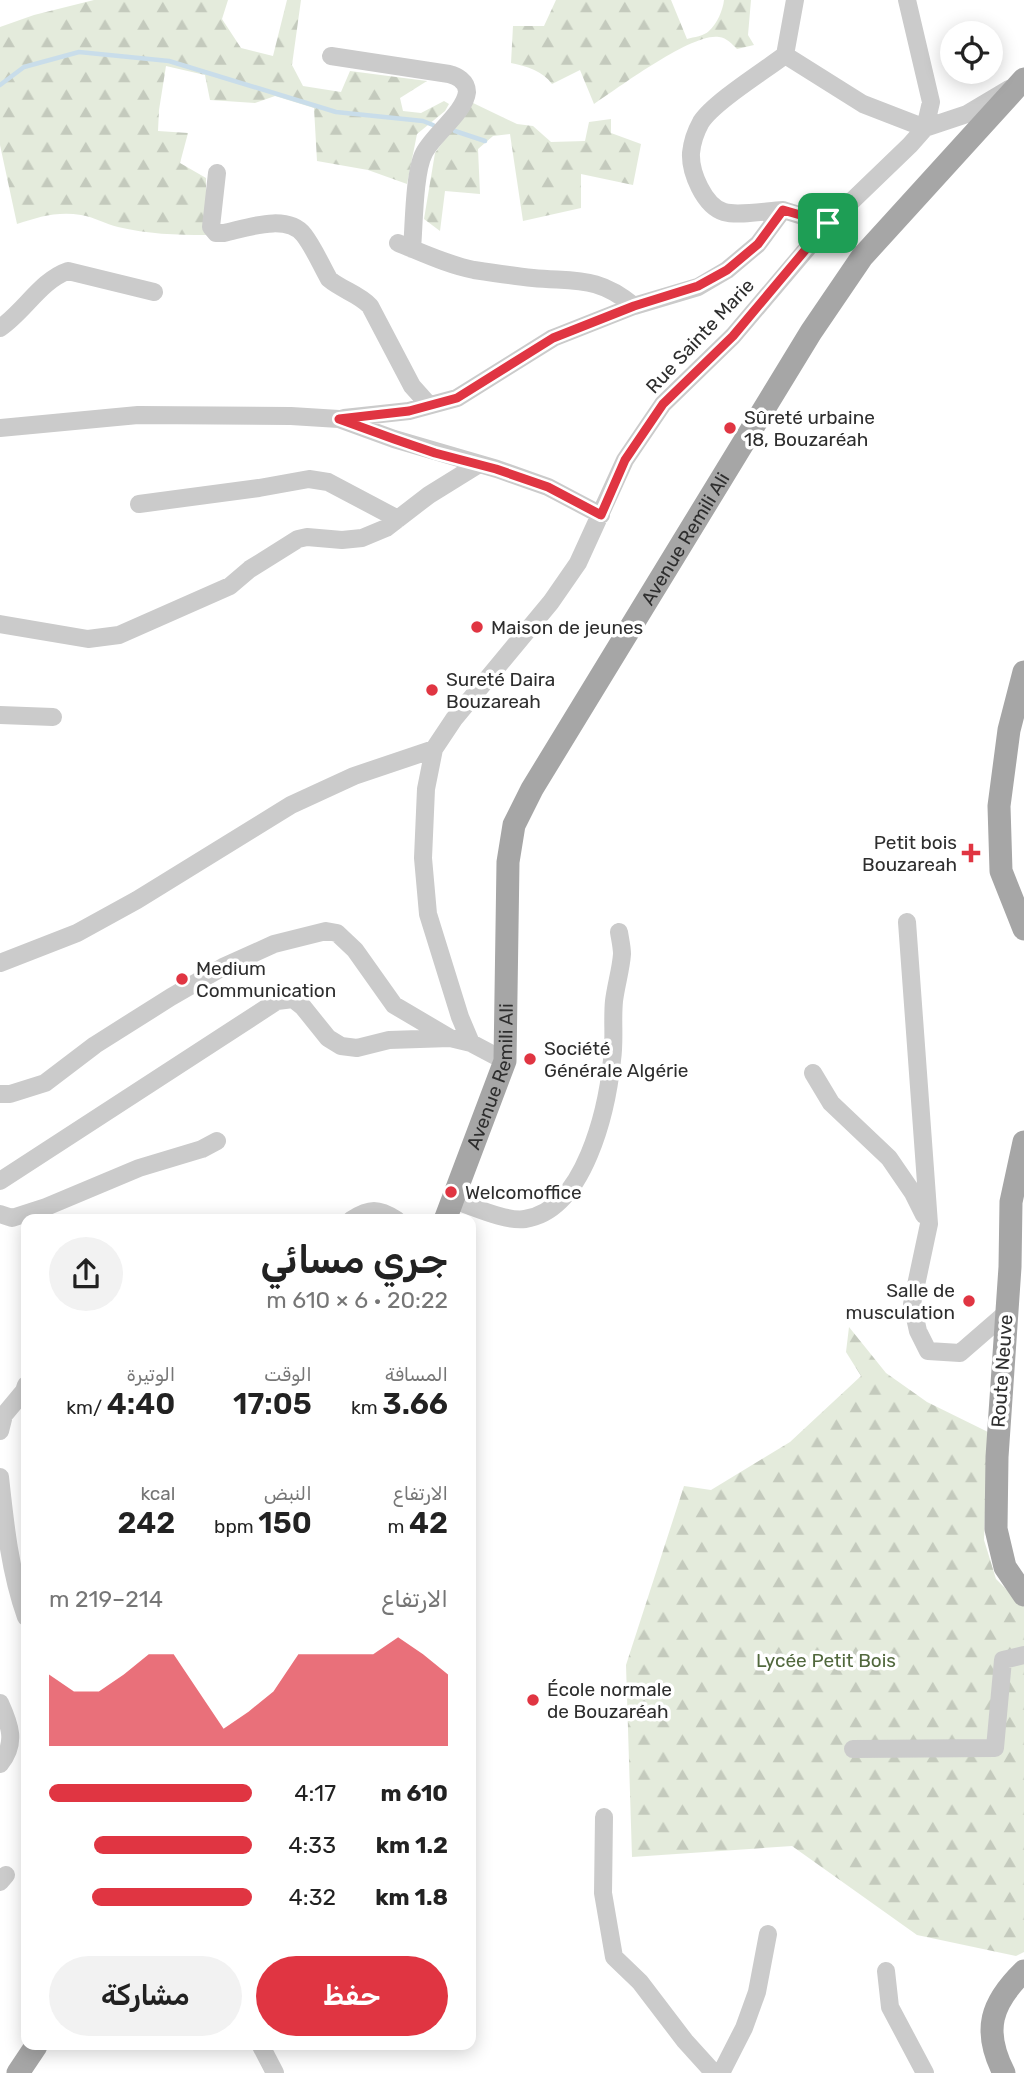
<!DOCTYPE html>
<html lang="ar">
<head>
<meta charset="utf-8">
<style>
	:root { --surface:#fff; --page:#f2f2f2; --text:#222; --muted:#767676; --accent:#e03542 }
	body { margin:0; font-family:Rubik,Vazirmatn,sans-serif; background:var(--page); color:var(--text); direction:rtl; height:100vh; display:flex; flex-direction:column; font-size:26px; white-space:nowrap }
	* { box-sizing:border-box; margin:0 }
	p { font-size:23px; color:var(--muted) }
	.icon { flex:none; width:38px; height:38px; fill:none; stroke:currentColor; stroke-width:2; stroke-linecap:round; stroke-linejoin:round }
	.map { position:relative; flex:1; overflow:hidden; direction:ltr }
	.details { position:absolute; left:21px; top:1214px; width:455px; height:836px; display:flex; flex-direction:column; background:var(--surface); border-radius:14px; box-shadow:0 4px 18px #0003; direction:rtl }
	.details>* { flex:none }
	.fabs { position:absolute; left:940px; top:21px; display:grid; gap:14px }
	.fabs a { display:grid; place-items:center; width:63px; height:63px; border-radius:50%; background:var(--surface); box-shadow:0 4px 18px #0003; font-size:35px }
	.pin { position:absolute; display:grid; place-items:center; width:60px; height:60px; color:#fff; margin:-30px; border-radius:14px; box-shadow:0 4px 10px #0006 }
	.round { display:grid; place-items:center; flex:none; width:74px; height:74px; border-radius:37px; background:var(--page) }
	.head { display:flex; align-items:center; justify-content:space-between; height:119px; padding:0 28px }
	h1 { font-size:38px; font-weight:600; line-height:52px }
	.stats { display:grid; grid-template-columns:repeat(3,1fr); gap:10px; height:119px; padding:7px 28px }
	.stats div { display:grid; align-content:center }
	.stats b { font-size:30px; font-weight:600 }
	.stats small { font-size:19px; font-weight:400 }
	.stats p { font-size:19px }
	.chart { height:196px; padding:14px 28px }
	.chart p { display:flex; justify-content:space-between }
	.chart svg { width:100%; height:126px; margin-top:7px; fill:var(--accent); opacity:.7 }
	.button { display:flex; gap:14px; margin-top:auto; padding:14px 28px }
	.button a { flex:1; height:80px; border-radius:42px; background:var(--accent); color:#fff; font-size:28px; font-weight:600; line-height:80px; text-align:center }
	.button a+a { background:var(--page); color:var(--text) }
	ul { padding:0 28px; list-style:none; font-size:23px }
	li { display:grid; grid-template-columns:112px 84px 1fr; align-items:center; height:52px }
	li i { height:18px; border-radius:9px; background:var(--accent) }
	.map>svg:first-child { display:block }
	.forest { fill:url(#forest-firs) }
	.lines { fill:none; stroke-linecap:round; stroke-linejoin:round }
	.stream { stroke:#c9ddea; stroke-width:4.5 }
	.minor { stroke:#cbcbcb; stroke-width:18 }
	.major { stroke:#a6a6a6; stroke-width:23 }
	.route-casing { stroke:#fff; stroke-width:14 }
	.route { stroke:#e03542; stroke-width:9 }
	.poi-dot { fill:#e03542; stroke:#fff; stroke-width:2.5 }
	.labels { text-anchor:middle; dominant-baseline:central; stroke-width:7; stroke-linejoin:round; paint-order:stroke }
	.street-label { font-size:19px; fill:#2e2e2e; stroke:#fff }
	.poi-label { font-size:19px; fill:#2e2e2e; stroke:#fff; text-anchor:start }
	.park-label { font-size:19px; fill:#51683d; stroke:#fff }
</style>
</head>
<body>
<div class="map">
<svg width="1024" height="2073" viewBox="0 0 1024 2073">
	<defs>
		<pattern id="forest-firs" width="22" height="20" patternUnits="userSpaceOnUse" patternTransform="scale(1.75)"><rect width="22" height="20" fill="#e4ebdc"/><path d="M5 1l3.5 6h-7zM16 11l3.5 6h-7z" fill="#c4cabd"/></pattern>
	</defs>
	<rect width="100%" height="100%" fill="#fff"/>
	<!-- forest -->
	<path class="forest" d="M94,0H228L222,19L241,48L273,56L287,0H301L292,65L303,86L341,92L350,71L427,81L400,98L403,111L421,113L444,101L449,104L445,111L417,134L407,184L368,170L317,161L314,108L275,96L255,103L210,100L205,75L166,66L159,110L158,131L188,133L180,163L206,178V235C176,235 147,234 118,227C106,224 94,217 81,215C58,211 38,217 17,224L0,145V27L34,15Z
		M556,0H671L687,39C694,37 704,36 709,31C717,24 723,10 724,0H751L748,35L754,45L737,49C732,44 727,38 719,37C693,32 618,88 594,104L580,70L552,84C543,71 526,66 511,63L513,26H544Z
		M471,102L517,124L533,126L551,142L585,141L589,122L611,119V133L641,144L633,185L581,174V208L523,221L510,134L493,136L478,149L480,194L445,191L440,231L424,219L435,153Z
		M849,1327L886,1373L927,1402L988,1432L984,1540L996,1579L1024,1607V1952L1016,1956L917,1935L792,1846L632,1857L626,1665L684,1486L711,1490L790,1442L861,1376L846,1352Z"/>
	<g class="lines">
		<!-- stream -->
		<path class="stream" d="M0,85L24,67L79,52L169,61L336,112L423,121L433,125
			M455,131L485,141"/>
		<!-- minor -->
		<path class="minor" d="M785,55L863,104L925,128L931,102L907,0
			M331,56L449,74C457,76 467,81 467,92C465,112 433,135 424,153C414,172 414,226 412,249
			M217,173L211,227L216,233H224C247,228 287,213 304,235C314,248 321,265 329,279C342,290 359,294 370,306L412,386L429,405
			M783,210C766,211 738,216 724,212C704,206 690,172 691,153C692,143 696,131 701,122C714,102 764,71 785,55L795,0
			M398,243C423,253 448,265 474,270C494,273 514,276 533,278C577,282 598,276 634,306
			M0,328C24,312 41,280 68,271L154,292
			M344,418L409,411L457,398L553,338L634,306L698,287L727,270L758,244L783,210L828,224
			M0,428L138,415L291,416L339,419L394,439L497,469L548,487L601,515
			M139,504L259,488L309,479L328,482L398,519
			M0,624L88,639L119,635L230,586L250,569L298,539L307,537L342,540L362,538L386,528L429,495L479,464
			M0,715L53,717
			M907,922L929,1224L912,1304L918,1331L928,1351L960,1353L1005,1314
			M0,963L77,933L137,900L291,805L354,776L434,749
			M505,1061L471,1043L460,1017L428,914L423,858L426,789L434,749L454,719L551,602L578,563L625,460L663,404L733,336L828,224L910,145L925,128L967,114L1009,89
			M813,1073L831,1103L889,1158L913,1193L924,1215
			M0,1094H10L45,1083L95,1045L171,997L223,967L274,944L326,931L337,933L355,950L394,1005L450,1038L471,1043
			M0,1181L277,1001L293,999L303,1007L328,1038L341,1046L357,1048L389,1040L450,1038
			M453,1200C472,1206 506,1222 525,1219C585,1210 607,1109 612,1060C615,1040 612,1021 614,1001C616,985 621,969 622,954C622,947 620,939 619,932
			M0,1214L12,1218L46,1207L139,1168L202,1149L217,1141
			M351,1220C370,1208 378,1208 397,1220
			M0,1431L4,1415L24,1391L26,1385
			M0,1477C5,1524 10,1572 26,1617
			M0,1703C10,1725 17,1743 0,1764
			M853,1749L995,1748L1003,1660L1024,1655
			M604,1817L603,1893L614,1957L640,1982L685,2041L714,2073
			M0,1882L6,1875
			M886,1971L890,2007L925,2073
			M261,2046L275,2073
			M721,2073L744,2028L757,1992L768,1934"/>
		<!-- major -->
		<g class="major">
			<path d="M1024,672L1009,730L999,806L1001,871L1024,929"/>
			<path d="M1024,1142L1011,1202L1010,1267L997,1457L996,1529L1005,1567L1024,1595"/>
			<path id="s1" d="M445,1220L505,1061L508,862L514,825L532,789L811,332L862,257L1024,79"/>
			<path d="M18,2073L36,2046"/>
			<path d="M1004,2073C982,2030 991,2003 1024,1971"/>
		</g>
	</g>
	<g class="lines">
		<!-- route casing -->
		<g class="route-casing">
			<path id="route" d="M783,210L828,223L733,336L663,404L625,460L601,515L548,487L496,469L435,453L394,439L339,419L409,411L457,398L553,338L634,306L698,286L727,270L758,244Z"/>
		</g>
		<!-- route -->
		<use href="#route" class="route"/>
	</g>
	<!-- markers -->
	<g class="poi-dot">
		<circle cx="730" cy="428" r="7"/>
		<circle cx="477" cy="627" r="7"/>
		<circle cx="432" cy="690" r="7"/>
		<path d="M967.5 842.5h7v7h7v7h-7v7h-7v-7h-7v-7h7z"/>
		<circle cx="182" cy="979" r="7"/>
		<circle cx="530" cy="1059" r="7"/>
		<circle cx="451" cy="1192" r="7"/>
		<circle cx="969" cy="1301" r="7"/>
		<circle cx="533" cy="1700" r="7"/>
	</g>
	<g class="labels">
		<!-- street labels -->
		<g class="street-label">
			<text transform="translate(700 336) rotate(-47)">Rue Sainte Marie</text>
			<text stroke="none"><textPath href="#s1" startOffset="740">Avenue Remili Ali</textPath></text>
			<text stroke="none"><textPath href="#s1" startOffset="152">Avenue Remili Ali</textPath></text>
			<text transform="translate(1002 1371) rotate(-86)">Route Neuve</text>
		</g>
		<!-- poi labels -->
		<g class="poi-label">
			<text x="744" y="417">Sûreté urbaine<tspan x="744" dy="22">18, Bouzaréah</tspan></text>
			<text x="491" y="627">Maison de jeunes</text>
			<text x="446" y="679">Sureté Daira<tspan x="446" dy="22">Bouzareah</tspan></text>
			<text x="957" y="842" text-anchor="end">Petit bois<tspan x="957" dy="22">Bouzareah</tspan></text>
			<text x="196" y="968">Medium<tspan x="196" dy="22">Communication</tspan></text>
			<text x="544" y="1048">Société<tspan x="544" dy="22">Générale Algérie</tspan></text>
			<text x="465" y="1192">Welcomoffice</text>
			<text x="955" y="1290" text-anchor="end">Salle de<tspan x="955" dy="22">musculation</tspan></text>
			<text x="547" y="1689">École normale<tspan x="547" dy="22">de Bouzaréah</tspan></text>
		</g>
		<!-- park labels -->
		<g class="park-label">
			<text x="826" y="1660">Lycée Petit Bois</text>
		</g>
	</g>
</svg>
<div class="fabs">
<a><svg class="icon" aria-label="locate" viewBox="0 0 24 24"><circle cx="12" cy="12" r="6"/><path d="M12 2v4M12 18v4M2 12h4M18 12h4"/></svg></a>
</div>
<div class="pin" style="left:828px;top:223px;background:#1e9e55"><svg class="icon" aria-label="arrive" viewBox="0 0 24 24"><path d="M6 21V4h12l-3 4 3 4H6"/></svg></div>
<section class="details">
<div class="head"><div><h1>جري مسائي</h1><p>20:22 · 6 × 610 m</p></div><a class="round"><svg class="icon" aria-label="share" viewBox="0 0 24 24"><path d="M12 15V3M7 8l5-5 5 5M5 13v7h14v-7"/></svg></a></div>
<div class="stats">
<div><p>المسافة</p><b>3.66<small> km</small></b></div>
<div><p>الوقت</p><b>17:05</b></div>
<div><p>الوتيرة</p><b>4:40<small> /km</small></b></div>
</div>
<div class="stats">
<div><p>الارتفاع</p><b>42<small> m</small></b></div>
<div><p>النبض</p><b>150<small> bpm</small></b></div>
<div><p>kcal</p><b>242</b></div>
</div>
<div class="chart"><p><span>الارتفاع</span>214–219 m</p>
<svg viewBox="0 0 160 44" preserveAspectRatio="none"><path d="M0 44V19L10 25L20 25L30 19L40 12L50 12L60 25L70 38L80 32L90 25L100 12L110 12L120 12L130 12L140 6L150 12L160 19V44z"/></svg>
</div>
<ul>
<li><b>610 m</b>4:17<i style="width:100%"></i></li>
<li><b>1.2 km</b>4:33<i style="width:78%"></i></li>
<li><b>1.8 km</b>4:32<i style="width:79%"></i></li>
</ul>
<div class="button"><a>حفظ</a><a>مشاركة</a></div>
</section>
</div>
</body>
</html>
